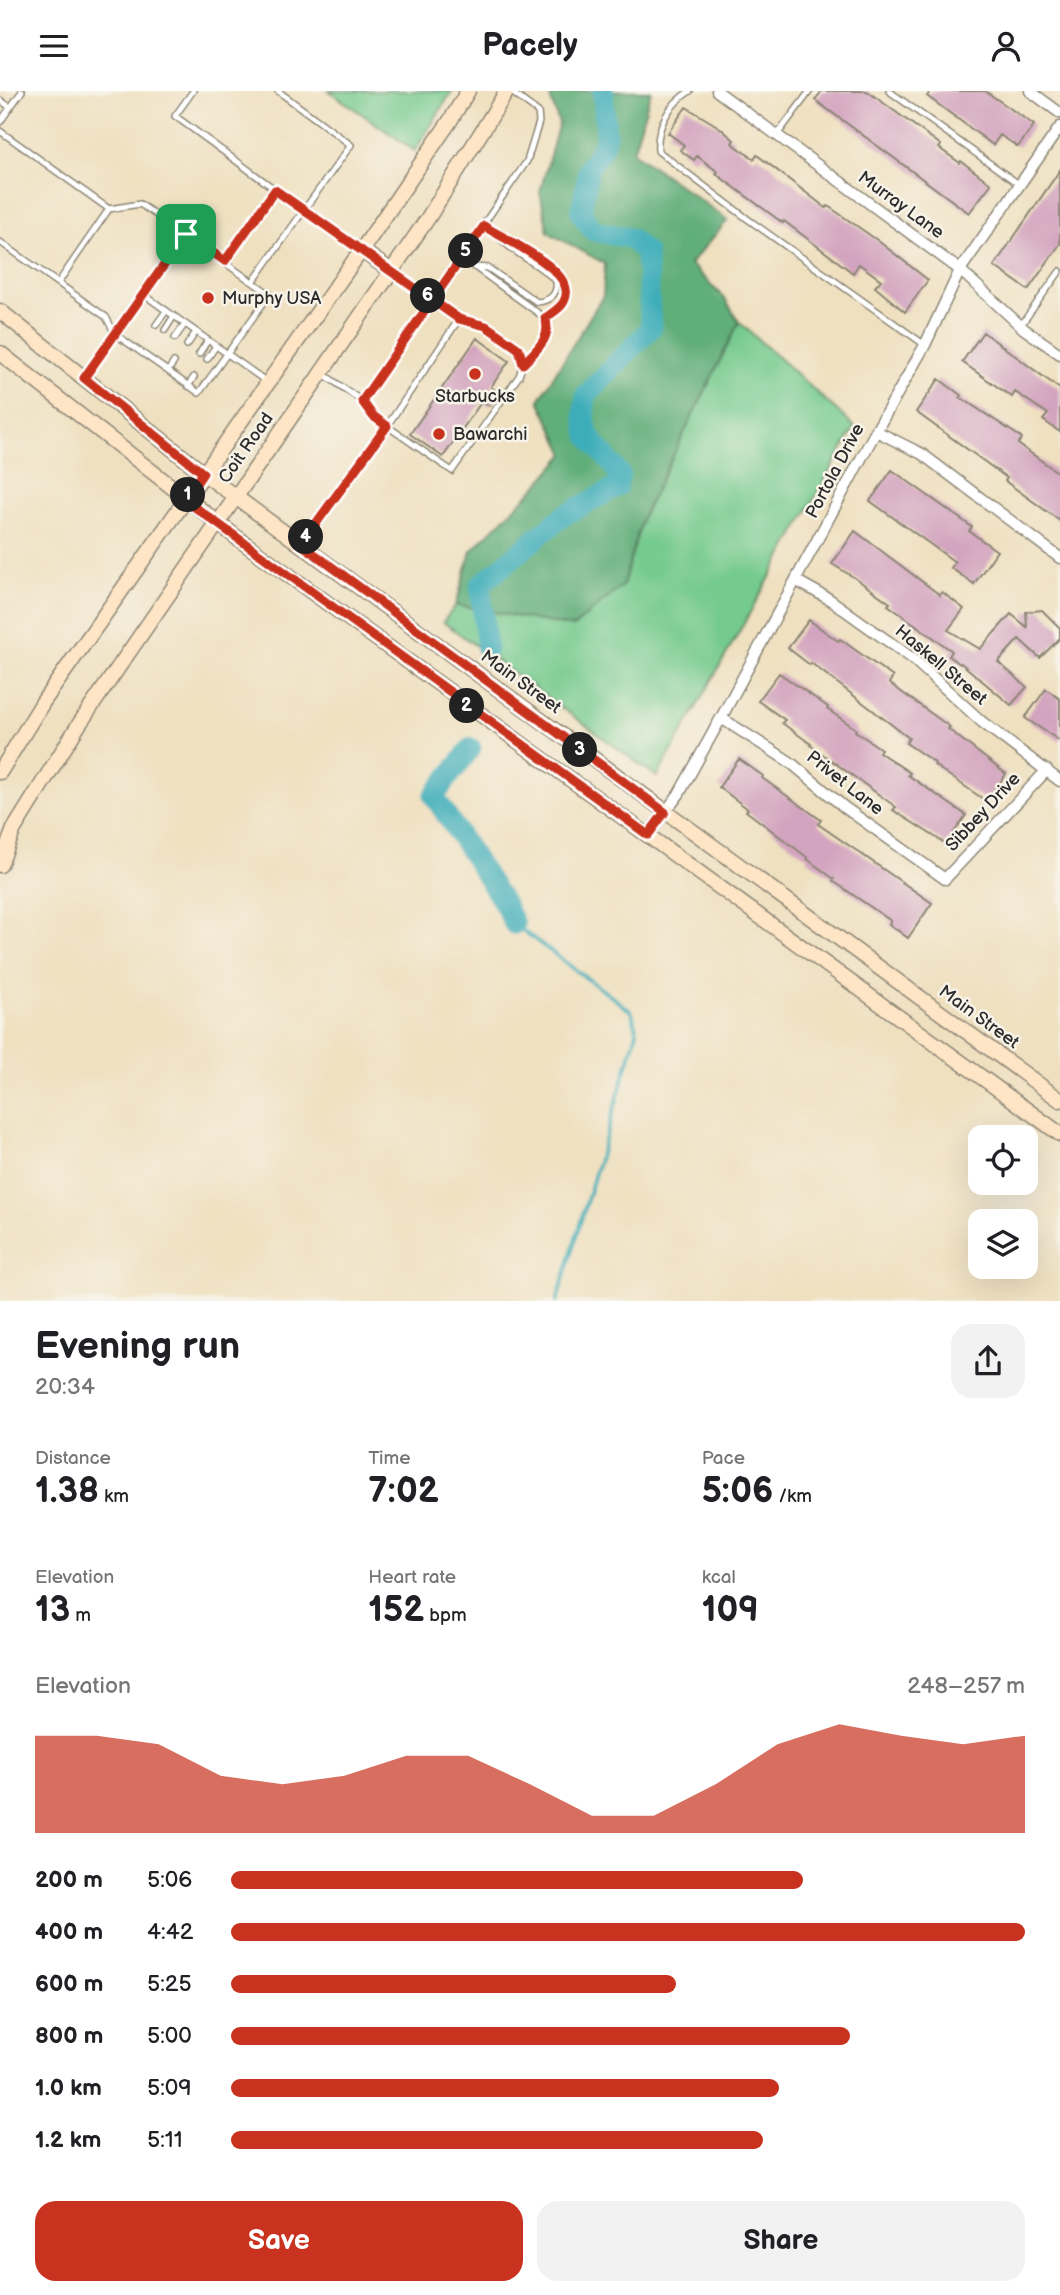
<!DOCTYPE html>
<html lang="en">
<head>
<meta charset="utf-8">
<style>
	:root { --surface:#fff; --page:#f2f2f2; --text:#202124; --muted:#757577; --accent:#c8321e }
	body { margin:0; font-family:"Balsamiq Sans",sans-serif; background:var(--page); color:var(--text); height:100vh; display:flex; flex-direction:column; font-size:26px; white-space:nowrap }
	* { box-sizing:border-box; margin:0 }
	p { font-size:23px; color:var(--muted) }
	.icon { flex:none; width:38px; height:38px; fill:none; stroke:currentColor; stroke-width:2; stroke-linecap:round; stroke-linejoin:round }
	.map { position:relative; height:1210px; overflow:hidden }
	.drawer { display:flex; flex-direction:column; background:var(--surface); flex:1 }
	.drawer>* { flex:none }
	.tools { position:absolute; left:968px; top:1034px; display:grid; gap:14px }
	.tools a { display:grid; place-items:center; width:70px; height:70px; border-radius:14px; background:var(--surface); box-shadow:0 7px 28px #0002; font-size:35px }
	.pin { position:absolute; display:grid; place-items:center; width:60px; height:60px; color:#fff; margin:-30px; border-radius:14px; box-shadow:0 4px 10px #0006 }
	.km { position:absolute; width:35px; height:35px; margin:-18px; border-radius:50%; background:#222; color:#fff; font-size:19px; line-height:35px; text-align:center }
	.round { display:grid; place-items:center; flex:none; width:74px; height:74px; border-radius:21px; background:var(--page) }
	.summary { display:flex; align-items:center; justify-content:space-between; height:119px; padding:0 35px }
	h1 { font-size:38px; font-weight:700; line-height:52px }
	.stats { display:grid; grid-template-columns:repeat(3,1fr); gap:10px; height:119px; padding:7px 35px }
	.stats div { display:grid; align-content:center }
	.stats b { font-size:35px; font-weight:700 }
	.stats small { font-size:19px; font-weight:400 }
	.stats p { font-size:19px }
	.chart { height:196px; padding:14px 35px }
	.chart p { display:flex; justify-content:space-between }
	.chart svg { width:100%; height:126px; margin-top:7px; fill:var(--accent); opacity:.7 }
	.button { display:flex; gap:14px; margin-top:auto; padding:14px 35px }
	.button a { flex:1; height:80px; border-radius:21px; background:var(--accent); color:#fff; font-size:28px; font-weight:700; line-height:80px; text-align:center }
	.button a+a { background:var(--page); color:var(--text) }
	ul { padding:0 35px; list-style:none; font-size:23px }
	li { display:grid; grid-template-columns:112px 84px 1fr; align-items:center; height:52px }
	li i { height:18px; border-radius:9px; background:var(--accent) }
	header { display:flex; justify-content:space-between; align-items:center; height:91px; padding:0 35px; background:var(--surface); font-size:32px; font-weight:700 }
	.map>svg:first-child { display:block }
	.green { fill:#75ca8e; stroke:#507a5c; stroke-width:2 }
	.forest { fill:#60ae79; stroke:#466c52; stroke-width:2 }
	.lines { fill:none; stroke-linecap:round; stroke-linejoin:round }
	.stream { stroke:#3dadb9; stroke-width:3.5 }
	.river { stroke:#3dadb9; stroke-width:21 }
	.building { fill:#d3a4bf }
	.service-casing { stroke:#8d8676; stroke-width:8 }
	.minor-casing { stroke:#8d8676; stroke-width:13 }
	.secondary-casing { stroke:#8d8676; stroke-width:17 }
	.service { stroke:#fff; stroke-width:5 }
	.minor { stroke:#fff; stroke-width:10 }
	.secondary { stroke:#fde5c5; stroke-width:14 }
	.route-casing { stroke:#fff; stroke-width:14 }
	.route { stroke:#c8321e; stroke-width:9 }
	.poi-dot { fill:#c8321e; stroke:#f7f3e8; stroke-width:2.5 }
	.labels { text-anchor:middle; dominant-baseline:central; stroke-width:5; stroke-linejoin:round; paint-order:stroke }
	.street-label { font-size:18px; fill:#2b2b2b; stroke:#f7f3e8 }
	.poi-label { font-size:18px; fill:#2b2b2b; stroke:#f7f3e8; text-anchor:start }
</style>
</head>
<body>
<header><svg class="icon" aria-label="menu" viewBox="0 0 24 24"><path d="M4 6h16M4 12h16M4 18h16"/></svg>Pacely<svg class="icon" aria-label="person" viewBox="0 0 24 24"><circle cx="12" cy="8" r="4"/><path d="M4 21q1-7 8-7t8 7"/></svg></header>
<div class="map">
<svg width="1060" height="1210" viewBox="0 0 1060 1210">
	<rect width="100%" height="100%" fill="#f7f3e8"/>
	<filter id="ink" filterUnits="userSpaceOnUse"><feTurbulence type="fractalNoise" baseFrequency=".0143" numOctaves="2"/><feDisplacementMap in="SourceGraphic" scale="14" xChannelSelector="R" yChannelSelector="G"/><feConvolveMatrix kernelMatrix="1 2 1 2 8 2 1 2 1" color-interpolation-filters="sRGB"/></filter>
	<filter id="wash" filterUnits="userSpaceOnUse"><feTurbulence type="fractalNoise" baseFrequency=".00686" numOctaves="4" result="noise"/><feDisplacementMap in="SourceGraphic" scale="28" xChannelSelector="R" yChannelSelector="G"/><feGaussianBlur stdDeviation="1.57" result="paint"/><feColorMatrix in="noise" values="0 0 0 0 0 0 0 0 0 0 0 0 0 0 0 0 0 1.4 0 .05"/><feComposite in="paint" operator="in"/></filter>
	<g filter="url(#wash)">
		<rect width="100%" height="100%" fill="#efe0c0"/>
		<!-- green -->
		<path class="green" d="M329,0H452L415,60Z
			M739,231L855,336L657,686L443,531L456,514L573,536L623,494L642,427Z"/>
		<!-- forest -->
		<path class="forest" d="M548,0H651L633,61L728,129L690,173L724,207L739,231L642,427L623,494L573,536L456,514L471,460L537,395L565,363L539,309L603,205L605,173L548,141L540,101L559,32Z"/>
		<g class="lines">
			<!-- stream -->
			<path class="stream" d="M514,833L632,921L637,941L557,1210"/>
			<!-- river -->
			<path class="river" d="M487,558L480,494L563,425L617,396L620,383L588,344L584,321L586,304L651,237L646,162L630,147L594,140L581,122L589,76L602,57L606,45L603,0
				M471,657L434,705L505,814L514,833"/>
		</g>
		<g id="blocks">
			<!-- building -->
			<path class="building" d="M822,0H867L941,54L939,57L960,72L961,70L991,93L969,122L815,9Z
				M931,0H985L1034,34L1018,56L1000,44L993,54L927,5Z
				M686,16L719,36L734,49L732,52L754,68L757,64L826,117L828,115L877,149L928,189L905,221L875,196L881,189L859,173L853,182L784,130L783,132L716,83L718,81L697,65L694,69L680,59L684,54L668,42Z
				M1060,79V153L1028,199L994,175Z
				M983,241L1060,298V341L1043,329L1048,323L1015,301L1012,306L962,271Z
				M477,247L509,270L491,296L499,302L489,315L482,310L443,366L410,343Z
				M939,288L962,305L960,306L1022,347L1018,353L1060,383V430L1005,390L1007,387L916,321Z
				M892,379L972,436L969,440L997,460L974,493L951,477L955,471L870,410Z
				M855,440L940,504L942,501L964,518L948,539L980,558L1011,523L1027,536L1026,521L1042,519L1060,537V547L1040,567L1019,548L998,571L1027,596L1011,614L961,572L960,573L949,565L952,560L888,514L890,512L855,487L832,473Z
				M809,529L838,550L840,548L893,586L889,592L950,636L948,638L1006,683L986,710L934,674L935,672L906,652L909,647L811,572L810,574L788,557Z
				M779,582L828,616L827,618L856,638L855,640L881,658L879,661L910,682L908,684L966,724L946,753L893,719L896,716L810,654L811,653L782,632L785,629L758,610Z
				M1046,598L1060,608V650L1025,627Z
				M739,668L763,685L762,687L821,729L818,733L932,812L908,847L889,833L891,830L833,790L834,788L807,768L808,767L746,720L748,718L719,696Z"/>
		</g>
	</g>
	<g filter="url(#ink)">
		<use href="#blocks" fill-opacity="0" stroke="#8d8676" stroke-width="2"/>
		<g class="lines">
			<!-- service casing -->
			<g class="service-casing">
				<path id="service" d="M193,0L175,25L276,99
					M690,0C669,13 656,36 658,60L749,129L925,254
					M889,0L1020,94
					M0,9L10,16
					M0,31L22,0
					M0,40L109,118
					M777,44L810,0
					M140,113L270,203L199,302L115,243L106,226L58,192L109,118Z
					M484,135C503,148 577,179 565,208C562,217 552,222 545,227
					M0,151L58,192
					M462,167L545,227C553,247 535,259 523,273
					M224,170L276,99L304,119L351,54L278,0
					M474,176L488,177L537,211C550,210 558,203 556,190C539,172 514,164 498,145
					M393,182L459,228
					M253,191L304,119L358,158
					M143,203L267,291
					M156,234L166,220
					M1021,234L1060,180
					M165,239L174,225
					M175,247L185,233
					M187,254L196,241
					M199,263L208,249
					M207,268L216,255
					M168,280L174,271
					M84,287L186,143
					M188,295L194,286
					M362,310L527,70L539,31L538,21L510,0
					M301,453L387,335L459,228L486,235L519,258L523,273L519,285L452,380L387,335L373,325L362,310L322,282"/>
			</g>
			<!-- minor casing -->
			<g class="minor-casing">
				<path id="minor" d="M717,0L960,179L1024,238L1060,263
					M1030,0L1060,22
					M876,340L922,363L1060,467
					M797,490L829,508L913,568L982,631L1060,690
					M721,627L790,671L844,716L945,788L1047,679
					M648,744L679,703L721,627L876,340L925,254L960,179L1060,36"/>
			</g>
			<!-- secondary casing -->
			<g class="secondary-casing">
				<path id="secondary" d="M361,159L391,180
					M0,220L203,382L1060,1009
					M0,262L236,446L1060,1043
					M0,681L43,611L370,147L450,30L468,0
					M0,774L14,738L78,635L428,127L507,0"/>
			</g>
			<!-- service -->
			<use href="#service" class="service"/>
			<!-- minor -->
			<use href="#minor" class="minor"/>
			<!-- secondary -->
			<use href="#secondary" class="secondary"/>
		</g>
	</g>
	<g class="lines" filter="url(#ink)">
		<!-- route casing -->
		<g class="route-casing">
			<path id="route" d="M186,143L84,287L203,382L185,409L648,744L665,721L301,453L387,335L373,325L362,310L484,135C503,148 577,179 565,208C562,217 552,222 545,227C553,247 535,260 523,273L519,258L486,235L459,228L275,99L225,170L186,143"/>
		</g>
		<!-- route -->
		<use href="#route" class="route"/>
	</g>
	<!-- markers -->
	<g class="poi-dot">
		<circle cx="208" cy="207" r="7"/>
		<circle cx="475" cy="283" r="7"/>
		<circle cx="439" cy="343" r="7"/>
	</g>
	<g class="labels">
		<!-- street labels -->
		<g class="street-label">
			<text transform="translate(901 114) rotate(36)">Murray Lane</text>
			<text transform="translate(246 357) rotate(-55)">Coit Road</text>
			<text transform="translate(835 380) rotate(-62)">Portola Drive</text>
			<text transform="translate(941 574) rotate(40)">Haskell Street</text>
			<text transform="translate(521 591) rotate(36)">Main Street</text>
			<text transform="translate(845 692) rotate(38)">Privet Lane</text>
			<text transform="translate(983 721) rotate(-47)">Sibbey Drive</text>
			<text transform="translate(979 926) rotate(36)">Main Street</text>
		</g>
		<!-- poi labels -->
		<g class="poi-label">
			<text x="222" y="207">Murphy USA</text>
			<text x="475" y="305" text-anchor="middle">Starbucks</text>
			<text x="453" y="343">Bawarchi</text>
		</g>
	</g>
</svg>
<div class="tools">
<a><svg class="icon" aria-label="locate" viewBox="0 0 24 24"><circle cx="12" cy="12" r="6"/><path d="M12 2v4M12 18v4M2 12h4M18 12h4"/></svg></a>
<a><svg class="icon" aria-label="layers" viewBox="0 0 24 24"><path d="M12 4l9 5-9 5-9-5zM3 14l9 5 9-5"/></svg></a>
</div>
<div class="pin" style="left:186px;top:143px;background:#1e9e55"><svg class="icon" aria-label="arrive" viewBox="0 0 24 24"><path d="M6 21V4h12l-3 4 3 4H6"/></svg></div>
<b class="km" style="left:188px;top:404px">1</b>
<b class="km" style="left:467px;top:615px">2</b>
<b class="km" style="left:580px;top:659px">3</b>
<b class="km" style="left:306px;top:446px">4</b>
<b class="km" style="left:466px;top:160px">5</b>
<b class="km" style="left:428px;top:205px">6</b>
</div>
<section class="drawer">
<div class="summary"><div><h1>Evening run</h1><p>20:34</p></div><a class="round"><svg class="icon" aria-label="share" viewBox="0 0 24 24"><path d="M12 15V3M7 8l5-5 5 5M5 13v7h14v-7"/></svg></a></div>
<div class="stats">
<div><p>Distance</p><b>1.38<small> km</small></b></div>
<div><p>Time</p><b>7:02</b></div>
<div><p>Pace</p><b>5:06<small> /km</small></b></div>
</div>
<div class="stats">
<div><p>Elevation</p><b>13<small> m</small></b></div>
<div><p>Heart rate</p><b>152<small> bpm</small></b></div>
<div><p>kcal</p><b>109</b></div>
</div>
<div class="chart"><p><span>Elevation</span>248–257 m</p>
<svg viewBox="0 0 160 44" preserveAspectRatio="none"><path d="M0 44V10L10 10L20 13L30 24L40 27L50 24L60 17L70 17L80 27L90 38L100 38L110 27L120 13L130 6L140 10L150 13L160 10V44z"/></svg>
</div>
<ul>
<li><b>200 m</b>5:06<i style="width:72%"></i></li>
<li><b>400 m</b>4:42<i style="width:100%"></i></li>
<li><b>600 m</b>5:25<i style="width:56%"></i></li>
<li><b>800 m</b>5:00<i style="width:78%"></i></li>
<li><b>1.0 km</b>5:09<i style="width:69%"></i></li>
<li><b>1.2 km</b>5:11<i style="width:67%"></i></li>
</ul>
<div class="button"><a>Save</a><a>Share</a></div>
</section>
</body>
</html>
